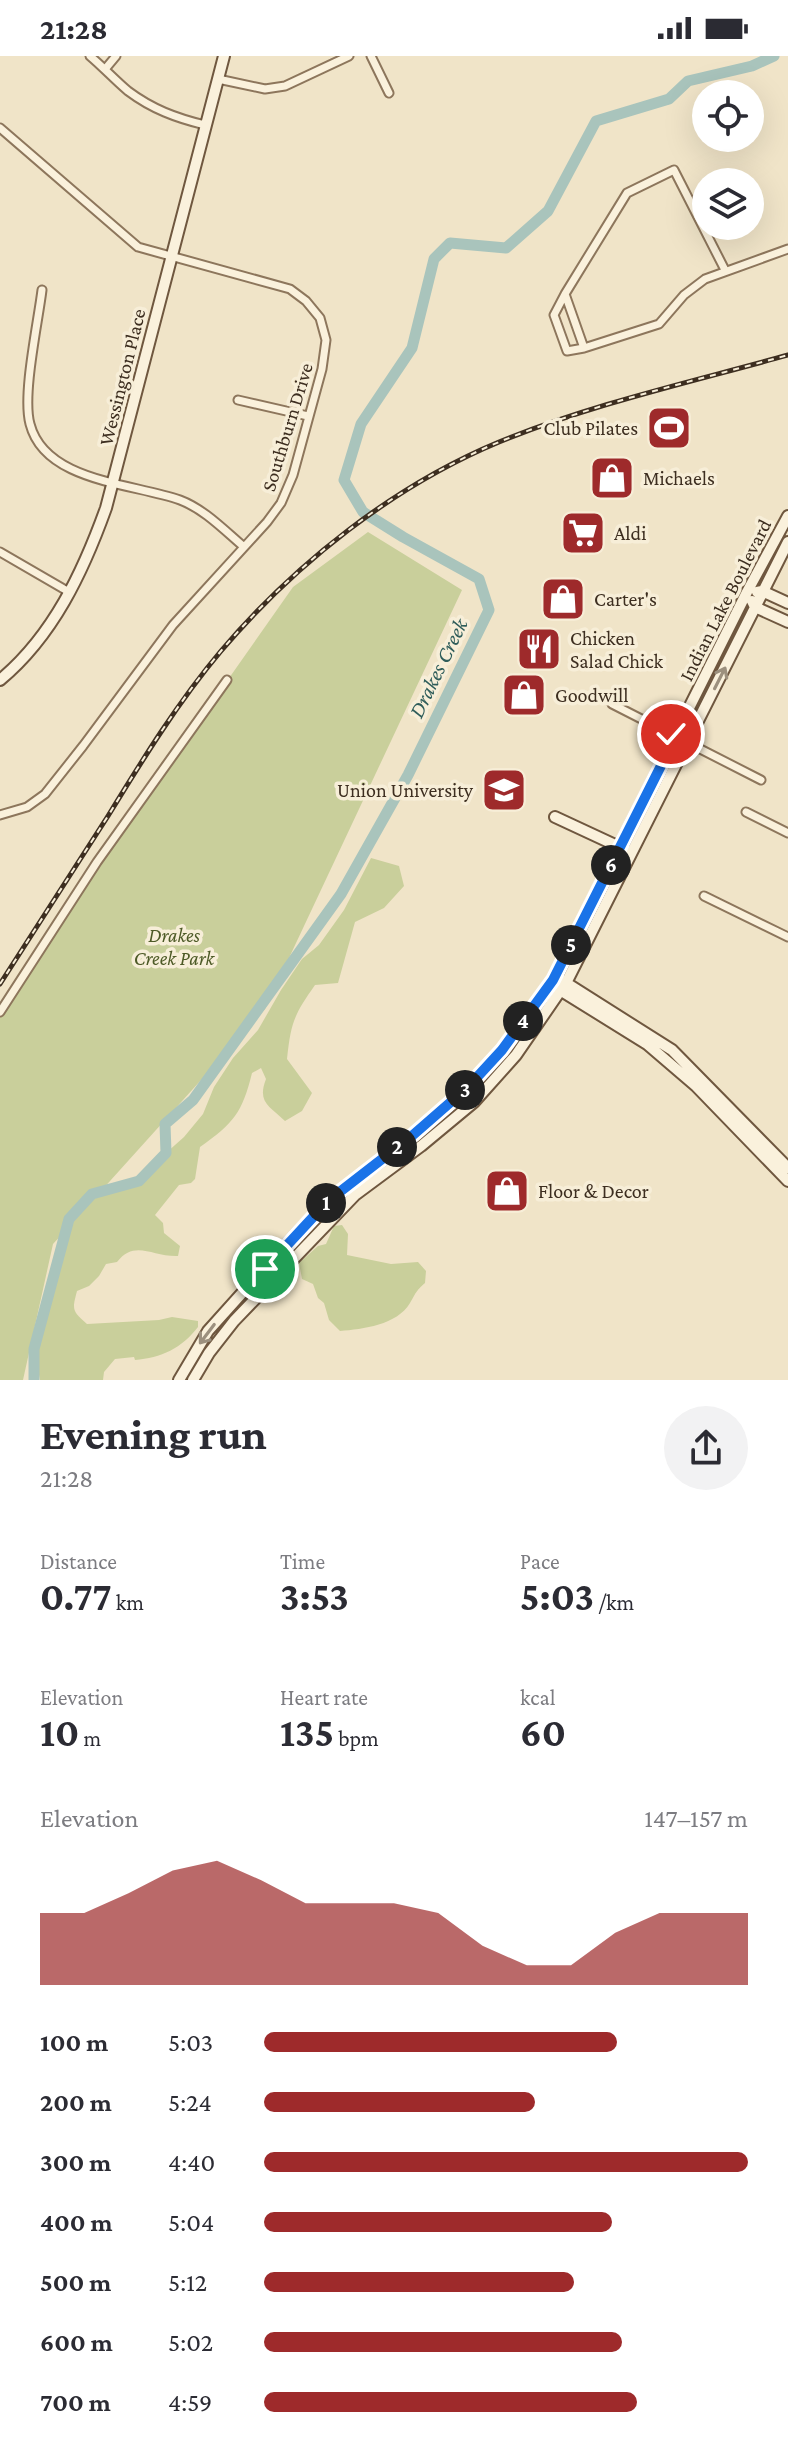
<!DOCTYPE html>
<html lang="en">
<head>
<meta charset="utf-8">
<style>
	:root { --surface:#fff; --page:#f2f2f3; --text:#2b2b33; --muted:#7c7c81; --accent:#9e2a2b }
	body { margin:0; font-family:"Crimson Pro",serif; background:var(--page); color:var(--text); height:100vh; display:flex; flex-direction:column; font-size:30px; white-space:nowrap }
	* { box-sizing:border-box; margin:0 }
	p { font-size:26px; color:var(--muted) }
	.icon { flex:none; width:44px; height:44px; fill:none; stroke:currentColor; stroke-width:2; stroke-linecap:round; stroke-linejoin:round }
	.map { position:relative; height:1324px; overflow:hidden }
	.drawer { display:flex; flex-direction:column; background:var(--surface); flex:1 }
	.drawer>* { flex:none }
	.fabs { position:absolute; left:692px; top:24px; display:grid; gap:16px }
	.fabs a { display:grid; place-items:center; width:72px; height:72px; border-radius:50%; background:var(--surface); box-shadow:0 8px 32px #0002; font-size:40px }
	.pin { position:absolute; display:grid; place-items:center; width:68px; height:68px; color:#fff; margin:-34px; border:4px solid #fff; border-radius:50%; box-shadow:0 2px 8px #0007 }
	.km { position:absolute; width:40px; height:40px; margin:-20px; border-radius:50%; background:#222; color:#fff; font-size:22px; line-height:40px; text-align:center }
	.round { display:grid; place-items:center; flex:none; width:84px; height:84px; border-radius:42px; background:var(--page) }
	.headline { display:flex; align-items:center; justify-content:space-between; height:136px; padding:0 40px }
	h1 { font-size:44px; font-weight:700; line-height:60px }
	.metrics { display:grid; grid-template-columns:repeat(3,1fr); gap:12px; height:136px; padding:8px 40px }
	.metrics div { display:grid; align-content:center }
	.metrics b { font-size:40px; font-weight:700 }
	.metrics small { font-size:22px; font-weight:400 }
	.metrics p { font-size:22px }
	.chart { height:224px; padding:16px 40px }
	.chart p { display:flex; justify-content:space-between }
	.chart svg { width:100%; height:144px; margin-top:8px; fill:var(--accent); opacity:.7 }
	ul { padding:0 40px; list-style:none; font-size:26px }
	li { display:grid; grid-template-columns:128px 96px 1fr; align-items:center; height:60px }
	li i { height:20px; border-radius:10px; background:var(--accent) }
	.status { display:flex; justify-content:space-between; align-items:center; height:56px; padding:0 40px; background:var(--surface); direction:ltr }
	.status svg { height:22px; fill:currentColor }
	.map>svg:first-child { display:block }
	.green { fill:#c9cf9b }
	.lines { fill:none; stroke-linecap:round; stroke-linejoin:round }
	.river { stroke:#a9c4bc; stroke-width:11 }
	.street-casing { stroke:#8d765c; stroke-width:11 }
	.secondary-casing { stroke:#6f573f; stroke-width:14 }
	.street { stroke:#faf1dc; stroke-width:7 }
	.secondary { stroke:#faf1dc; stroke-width:10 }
	.rail-casing { stroke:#3d2e20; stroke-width:5 }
	.rail { stroke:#f7eed8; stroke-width:2; stroke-dasharray:6; stroke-linecap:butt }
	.oneway { stroke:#9c907e }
	.route-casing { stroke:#fff; stroke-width:16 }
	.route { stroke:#1a73e8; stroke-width:10 }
	.labels { text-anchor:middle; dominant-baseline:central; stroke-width:7; stroke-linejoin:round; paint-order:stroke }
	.street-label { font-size:20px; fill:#3d2e20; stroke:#f7eed8 }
	.poi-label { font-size:20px; fill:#3d2e20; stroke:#f7eed8; text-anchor:start }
	.park-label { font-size:20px; font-style:italic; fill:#4d5a26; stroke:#f7eed8 }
	.water-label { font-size:22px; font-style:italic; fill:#2f5d5a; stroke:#f7eed8 }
</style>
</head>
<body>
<div class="status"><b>21:28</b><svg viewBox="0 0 49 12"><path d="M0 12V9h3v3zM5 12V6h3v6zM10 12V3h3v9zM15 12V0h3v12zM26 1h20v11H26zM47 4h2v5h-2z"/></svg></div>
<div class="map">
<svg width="788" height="1324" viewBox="0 0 788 1324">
	<rect width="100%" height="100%" fill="#f0e4c8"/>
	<!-- green -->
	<path class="green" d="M368,476L462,534L265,953L101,1135L139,1125L166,1097L184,1081L203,1058L214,1031L233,1002L258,974L281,934L302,903L319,889L344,854L371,802L399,810L404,830L384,852L355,866L338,927L315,929C294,959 291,966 287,1003L312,1037L302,1055L285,1065C269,1050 257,1046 266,1023L261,1012L252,1017C242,1057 234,1067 200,1091L195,1123L191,1127L179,1129L155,1159L163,1167L164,1177L180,1190L178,1200C152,1201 135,1183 117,1206L106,1208L99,1220L89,1230L77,1235C72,1254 72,1255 87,1268L159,1264L172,1261L198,1265V1271C182,1292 161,1302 135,1304L134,1301L115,1303L104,1316L103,1324H40L34,1293L52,1231L65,1175L53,1188L23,1324H0V948L293,531Z
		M342,1169L348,1178L347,1199L391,1208L418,1206L426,1215L425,1227C415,1236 416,1237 410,1247C397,1269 363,1273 340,1275L329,1264L324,1247L318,1242L313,1228L302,1223L299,1207L318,1190L326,1188L334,1170Z"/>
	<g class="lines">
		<!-- river -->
		<path class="river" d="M34,1324V1293L69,1163L92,1138L139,1125L166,1097L165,1068L193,1044L341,838L408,719L489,554L479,523L403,481L363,456L344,424L361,368L412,292L434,203L450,187L506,192L548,155L596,65L669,43L688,25L752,10L774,0"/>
		<!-- street casing -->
		<g class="street-casing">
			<path id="street" d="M90,0C103,11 115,24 128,35C152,53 176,62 205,69
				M371,0L389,37
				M106,12L116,0
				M218,23L265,33L285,30L349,0
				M0,72L138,191L290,233L306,245L320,262L326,284L322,313L293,419L281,447L267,466L173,569L83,690L45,738L27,751L0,759
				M725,214L674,114L627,137L565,238L584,292L659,268L684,239L705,223L788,193
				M42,234C38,267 22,339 30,368C45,426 132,427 180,444C204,453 224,474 244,491
				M565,238L554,259L567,295L584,292
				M238,344L308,360
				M0,496L69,536
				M612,648L761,724
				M746,756L788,777
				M704,840L788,881
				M0,956L97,806L227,624"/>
		</g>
		<!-- secondary casing -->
		<g class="secondary-casing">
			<path id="secondary" d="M757,536L762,535L788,547
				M752,545L755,551L788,566
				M0,624C53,580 83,516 106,452L224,0
				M555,761L626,794
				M563,925L672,994L788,1112
				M556,929L560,934L647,988L696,1030L788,1125
				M179,1324L208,1275L279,1196L328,1145L413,1079L468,1031L502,994L553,924L747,536L788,460
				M193,1324L209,1297L234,1265L355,1139L421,1090L474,1046L516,999L567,925L788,486"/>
		</g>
		<!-- street -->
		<use href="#street" class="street"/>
		<!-- secondary -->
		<use href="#secondary" class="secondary"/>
		<!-- rail casing -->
		<g class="rail-casing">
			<path id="rail" d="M0,928C36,872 72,816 108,760C143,703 178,646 221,595C295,508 393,430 499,386C592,348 691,326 788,299"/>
		</g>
		<!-- rail -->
		<use href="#rail" class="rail"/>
	</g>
	<!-- one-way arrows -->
	<defs><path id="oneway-shaft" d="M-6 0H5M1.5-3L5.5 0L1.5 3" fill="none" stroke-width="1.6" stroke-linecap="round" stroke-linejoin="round" transform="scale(2)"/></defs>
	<g class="oneway">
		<use href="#oneway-shaft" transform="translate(720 622) rotate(-63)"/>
		<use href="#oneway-shaft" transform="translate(207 1278) rotate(127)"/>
	</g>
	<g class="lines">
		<!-- route casing -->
		<g class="route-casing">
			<path id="route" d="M265,1213L328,1145L413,1079L468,1031L502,994L553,924L676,680L671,678"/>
		</g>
		<!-- route -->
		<use href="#route" class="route"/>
	</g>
	<!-- icons -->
	<defs>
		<g id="stadium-square" transform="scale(2.3)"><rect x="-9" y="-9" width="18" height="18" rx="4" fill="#9e2a2b" stroke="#f7eed8"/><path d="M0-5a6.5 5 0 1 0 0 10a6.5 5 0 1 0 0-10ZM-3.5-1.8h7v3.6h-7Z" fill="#fff"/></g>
		<g id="shop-square" transform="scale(2.3)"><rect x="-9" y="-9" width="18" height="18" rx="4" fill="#9e2a2b" stroke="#f7eed8"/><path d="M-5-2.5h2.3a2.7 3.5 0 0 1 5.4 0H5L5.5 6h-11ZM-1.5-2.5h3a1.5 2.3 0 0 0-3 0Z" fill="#fff"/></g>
		<g id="supermarket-square" transform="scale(2.3)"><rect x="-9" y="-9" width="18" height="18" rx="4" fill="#9e2a2b" stroke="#f7eed8"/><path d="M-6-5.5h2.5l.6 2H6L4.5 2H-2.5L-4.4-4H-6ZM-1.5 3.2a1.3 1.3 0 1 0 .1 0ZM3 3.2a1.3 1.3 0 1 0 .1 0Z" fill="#fff"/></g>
		<g id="restaurant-square" transform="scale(2.3)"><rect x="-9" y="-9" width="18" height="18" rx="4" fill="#9e2a2b" stroke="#f7eed8"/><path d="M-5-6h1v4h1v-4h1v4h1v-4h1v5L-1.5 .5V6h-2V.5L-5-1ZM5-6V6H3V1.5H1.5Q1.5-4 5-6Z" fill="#fff"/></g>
		<g id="university-square" transform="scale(2.3)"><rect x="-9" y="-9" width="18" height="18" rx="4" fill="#9e2a2b" stroke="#f7eed8"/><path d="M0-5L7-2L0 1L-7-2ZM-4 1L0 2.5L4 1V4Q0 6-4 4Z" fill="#fff"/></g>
	</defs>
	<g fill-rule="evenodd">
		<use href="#stadium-square" x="669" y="372"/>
		<use href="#shop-square" x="612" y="422"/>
		<use href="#supermarket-square" x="583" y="477"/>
		<use href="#shop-square" x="563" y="543"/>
		<use href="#restaurant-square" x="539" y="593"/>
		<use href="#shop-square" x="524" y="639"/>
		<use href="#university-square" x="504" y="734"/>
		<use href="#shop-square" x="507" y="1135"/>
	</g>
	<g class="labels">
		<!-- street labels -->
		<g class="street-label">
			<text transform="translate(122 321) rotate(-76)">Wessington Place</text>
			<text transform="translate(287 371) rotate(-73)">Southburn Drive</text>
			<text transform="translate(725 544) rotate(-63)">Indian Lake Boulevard</text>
		</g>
		<!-- poi labels -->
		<g class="poi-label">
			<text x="638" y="372" text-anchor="end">Club Pilates</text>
			<text x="643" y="422">Michaels</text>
			<text x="614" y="477">Aldi</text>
			<text x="594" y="543">Carter's</text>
			<text x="570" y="582">Chicken<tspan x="570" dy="23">Salad Chick</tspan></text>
			<text x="555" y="639">Goodwill</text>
			<text x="473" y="734" text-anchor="end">Union University</text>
			<text x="538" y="1135">Floor &amp; Decor</text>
		</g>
		<!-- park labels -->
		<g class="park-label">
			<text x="174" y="879">Drakes<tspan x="174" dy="23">Creek Park</tspan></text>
		</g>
		<!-- water labels -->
		<g class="water-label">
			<text transform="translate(438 612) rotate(-64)">Drakes Creek</text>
		</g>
	</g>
</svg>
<div class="fabs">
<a><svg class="icon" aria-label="locate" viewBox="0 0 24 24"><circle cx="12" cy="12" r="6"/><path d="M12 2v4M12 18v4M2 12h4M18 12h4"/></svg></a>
<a><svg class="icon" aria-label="layers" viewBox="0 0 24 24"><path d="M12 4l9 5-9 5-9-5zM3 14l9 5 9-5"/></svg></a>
</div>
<div class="pin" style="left:265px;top:1213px;background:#1e9e55"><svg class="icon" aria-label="arrive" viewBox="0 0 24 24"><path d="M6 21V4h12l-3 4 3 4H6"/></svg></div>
<div class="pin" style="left:671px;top:678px;background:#d93025"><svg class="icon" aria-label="check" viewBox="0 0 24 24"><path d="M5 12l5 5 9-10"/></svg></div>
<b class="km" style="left:326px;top:1147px">1</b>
<b class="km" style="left:397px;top:1091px">2</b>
<b class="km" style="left:465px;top:1034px">3</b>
<b class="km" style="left:523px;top:965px">4</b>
<b class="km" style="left:571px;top:889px">5</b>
<b class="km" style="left:611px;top:809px">6</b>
</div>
<section class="drawer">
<div class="headline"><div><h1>Evening run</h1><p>21:28</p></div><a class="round"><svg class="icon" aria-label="share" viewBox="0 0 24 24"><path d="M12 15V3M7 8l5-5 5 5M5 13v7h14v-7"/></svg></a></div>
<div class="metrics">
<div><p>Distance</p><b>0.77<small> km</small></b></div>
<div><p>Time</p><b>3:53</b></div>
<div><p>Pace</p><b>5:03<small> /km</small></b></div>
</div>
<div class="metrics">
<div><p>Elevation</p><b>10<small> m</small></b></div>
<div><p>Heart rate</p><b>135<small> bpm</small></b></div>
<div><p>kcal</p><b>60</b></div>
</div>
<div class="chart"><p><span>Elevation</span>147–157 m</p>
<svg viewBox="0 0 160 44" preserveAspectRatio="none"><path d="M0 44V22L10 22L20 16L30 9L40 6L50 12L60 19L70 19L80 19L90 22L100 32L110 38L120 38L130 28L140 22L150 22L160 22V44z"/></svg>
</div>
<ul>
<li><b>100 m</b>5:03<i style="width:73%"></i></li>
<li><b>200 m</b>5:24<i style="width:56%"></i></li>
<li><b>300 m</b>4:40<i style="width:100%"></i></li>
<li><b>400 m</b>5:04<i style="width:72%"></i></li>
<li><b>500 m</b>5:12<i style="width:64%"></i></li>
<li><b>600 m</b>5:02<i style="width:74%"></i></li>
<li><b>700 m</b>4:59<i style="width:77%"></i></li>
</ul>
</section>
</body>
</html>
